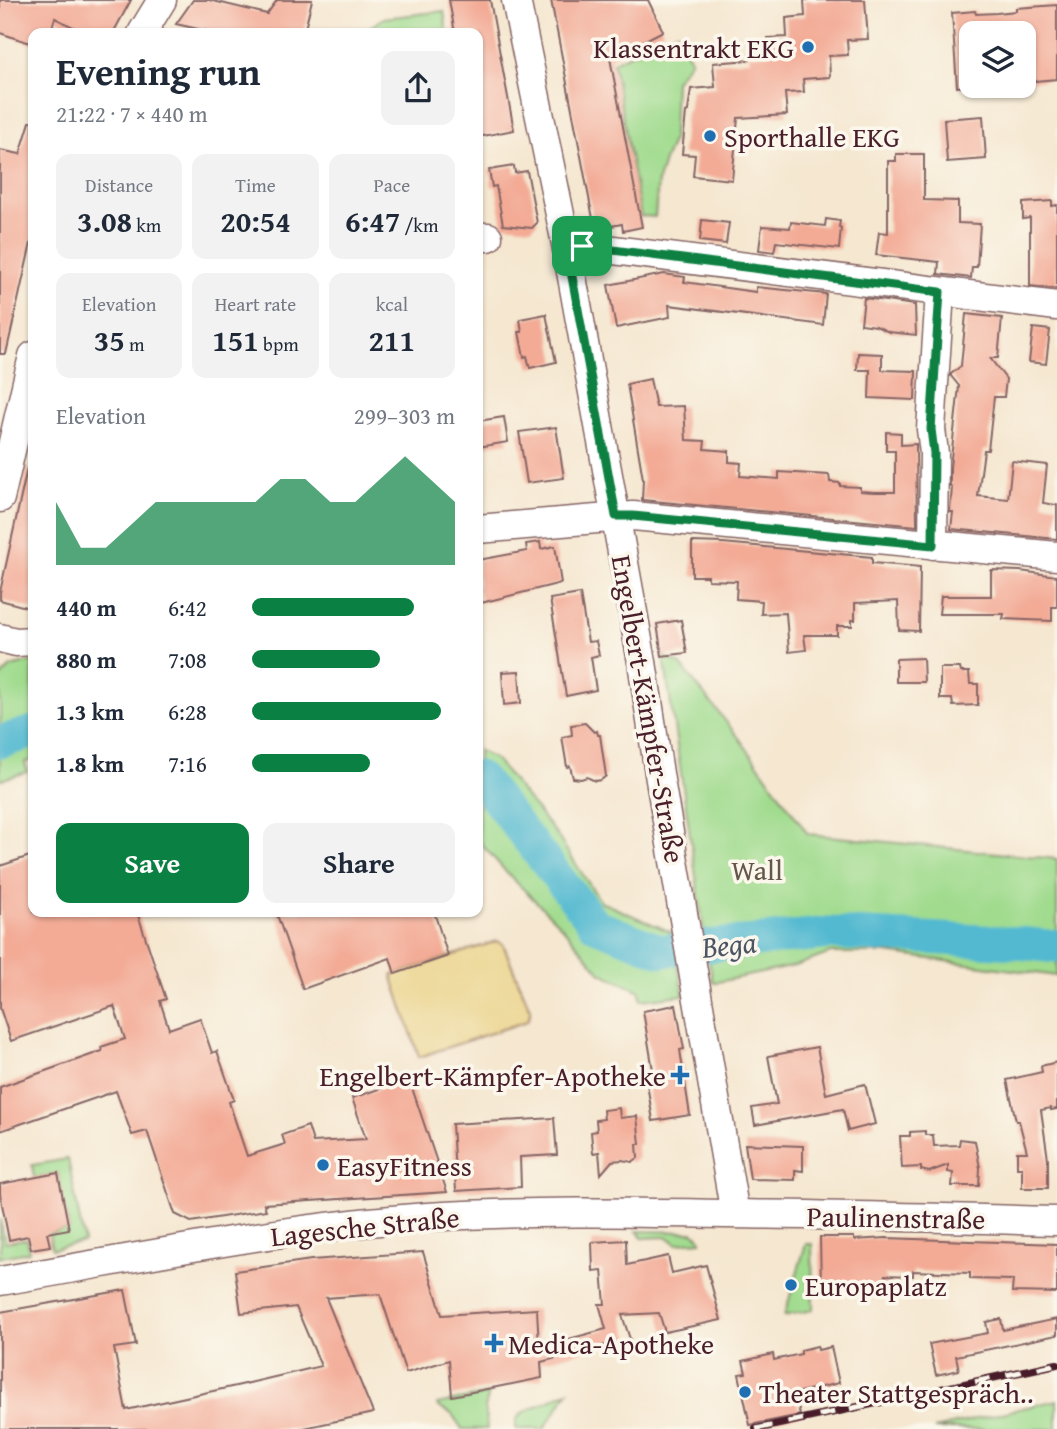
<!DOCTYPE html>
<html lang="en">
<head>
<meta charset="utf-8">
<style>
	:root { --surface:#fff; --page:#f2f2f3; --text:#1f2937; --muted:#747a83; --accent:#0b8043 }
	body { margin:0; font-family:"Gentium Book Plus",serif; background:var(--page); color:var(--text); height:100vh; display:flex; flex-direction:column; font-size:26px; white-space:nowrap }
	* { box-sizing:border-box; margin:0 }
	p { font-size:23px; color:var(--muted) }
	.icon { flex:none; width:38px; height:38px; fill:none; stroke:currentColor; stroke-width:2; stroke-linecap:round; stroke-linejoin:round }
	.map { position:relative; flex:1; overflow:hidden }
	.panel { position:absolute; left:28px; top:28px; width:455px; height:889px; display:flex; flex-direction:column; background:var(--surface); border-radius:14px; box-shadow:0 2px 5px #0004 }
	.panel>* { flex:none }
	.tools { position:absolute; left:959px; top:21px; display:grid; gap:14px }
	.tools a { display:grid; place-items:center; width:77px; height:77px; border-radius:14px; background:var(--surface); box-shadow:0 2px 5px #0004; font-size:35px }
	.pin { position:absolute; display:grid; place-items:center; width:60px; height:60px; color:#fff; margin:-30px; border-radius:14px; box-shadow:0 4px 10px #0006 }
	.round { display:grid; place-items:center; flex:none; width:74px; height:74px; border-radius:14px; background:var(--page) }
	.head { display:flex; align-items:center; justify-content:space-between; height:119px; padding:0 28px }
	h1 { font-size:38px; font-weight:700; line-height:52px }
	.stats { display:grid; grid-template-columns:repeat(3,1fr); gap:10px; height:119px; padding:7px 28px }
	.stats div { display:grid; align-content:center; border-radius:14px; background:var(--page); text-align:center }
	.stats b { font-size:30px; font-weight:700 }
	.stats small { font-size:19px; font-weight:400 }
	.stats p { font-size:19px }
	.chart { height:196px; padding:14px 28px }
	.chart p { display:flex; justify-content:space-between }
	.chart svg { width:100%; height:126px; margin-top:7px; fill:var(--accent); opacity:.7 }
	.cta { display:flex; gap:14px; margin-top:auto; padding:14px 28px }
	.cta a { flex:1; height:80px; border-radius:14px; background:var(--accent); color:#fff; font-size:28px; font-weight:700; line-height:80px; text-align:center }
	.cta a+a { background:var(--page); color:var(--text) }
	ul { padding:0 28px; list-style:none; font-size:23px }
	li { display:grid; grid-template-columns:112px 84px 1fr; align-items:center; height:52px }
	li i { height:18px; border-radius:9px; background:var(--accent) }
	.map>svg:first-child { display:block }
	.green { fill:#a0db8e; stroke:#757d5c; stroke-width:2 }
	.sand { fill:#eeda9e; stroke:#9c7c64; stroke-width:2 }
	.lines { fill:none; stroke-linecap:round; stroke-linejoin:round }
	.river { stroke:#52b9d0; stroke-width:33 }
	.building { fill:#f3ab96 }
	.minor-casing { stroke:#866565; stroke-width:31 }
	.minor { stroke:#fff; stroke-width:28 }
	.rail-casing { stroke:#4a1f2b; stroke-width:8 }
	.rail { stroke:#fbf7ec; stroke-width:5; stroke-dasharray:16; stroke-linecap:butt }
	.route-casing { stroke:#fff; stroke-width:14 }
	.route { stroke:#0b8043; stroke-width:9 }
	.poi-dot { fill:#1f6fb2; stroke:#fbf7ec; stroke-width:2.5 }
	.labels { text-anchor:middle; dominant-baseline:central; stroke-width:7; stroke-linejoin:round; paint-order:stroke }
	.poi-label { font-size:28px; fill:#4a1f2b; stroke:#fbf7ec; text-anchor:start }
	.street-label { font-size:28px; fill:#4a1f2b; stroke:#fbf7ec }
	.park-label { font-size:28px; fill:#645749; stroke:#fbf7ec }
	.water-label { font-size:30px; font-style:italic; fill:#4d5565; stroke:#fbf7ec }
</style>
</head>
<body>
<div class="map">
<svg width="1057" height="1429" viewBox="0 0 1057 1429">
	<rect width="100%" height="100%" fill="#fbf7ec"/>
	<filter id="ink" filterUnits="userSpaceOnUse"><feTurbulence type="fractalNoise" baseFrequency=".0143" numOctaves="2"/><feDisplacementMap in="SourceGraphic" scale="14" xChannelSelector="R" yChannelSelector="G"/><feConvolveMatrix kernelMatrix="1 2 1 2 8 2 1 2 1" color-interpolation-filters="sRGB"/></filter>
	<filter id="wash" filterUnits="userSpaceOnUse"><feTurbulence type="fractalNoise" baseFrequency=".00686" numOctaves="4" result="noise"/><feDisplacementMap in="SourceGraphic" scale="28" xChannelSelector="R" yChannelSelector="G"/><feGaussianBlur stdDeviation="1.57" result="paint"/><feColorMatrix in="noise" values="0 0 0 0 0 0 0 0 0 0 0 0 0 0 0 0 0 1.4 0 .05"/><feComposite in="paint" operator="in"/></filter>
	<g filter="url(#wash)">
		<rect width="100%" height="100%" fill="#f5e7d0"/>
		<!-- green -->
		<path class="green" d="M444,11L447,33H361L384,18Z
			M677,32L691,60L675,81L673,139L664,161L658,181L655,217L641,216L613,62Z
			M664,657L680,664L739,738L808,834L1057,859V976L886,953H831L795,966L713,983L705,938Z
			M33,661V760L25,762L27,772L0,780V678L11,667Z
			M478,750L496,760L556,834L601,902L671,932L684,995L641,1000L640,991L601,973L562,927L507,873L478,840Z
			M68,1159L84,1242L52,1249L49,1233L69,1229L58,1173L34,1178L32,1165Z
			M0,1219L5,1242L27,1239L29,1252L0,1257Z
			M637,1231L693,1232L700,1237L701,1241L686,1242L677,1244L668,1237L643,1238Z
			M806,1244H812L813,1310L784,1316Z
			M569,1391L544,1429H516V1420L522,1413Z
			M489,1394L485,1407L487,1429H462L452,1414L438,1407L437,1404Z
			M1057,1400V1429H934Z"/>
		<!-- sand -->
		<path class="sand" d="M497,941L503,944L530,1009V1014L527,1021L419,1057L392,975Z"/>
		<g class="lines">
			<!-- river -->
			<path class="river" d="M0,742L33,732
				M478,777L481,779L595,925L661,951L830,933L1018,943L1057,947"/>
		</g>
		<g id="blocks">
			<!-- building -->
			<path class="building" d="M0,0H131L113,33H85L55,18L50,33H33V44L0,33Z
				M193,0H209L267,14L277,0H312L304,33H216L176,24Z
				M449,0H490L514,130L478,137V33H455Z
				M551,0H648L663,31L610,58L642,227L623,231L622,224L595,229Z
				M804,0H865L868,39L847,40L848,55L829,56L830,77L803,79L804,92L785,93L787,115L738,118L732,180L693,176L695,155L682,154L686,112L688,111L691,89L715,87L713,63L750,60L749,55L769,54L768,38L787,37L786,18L805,16Z
				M1057,5V79L1024,82V33H971V86L957,87L952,13L975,11L976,14L997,13L1016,11V8Z
				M983,116L986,159L947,162L944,119Z
				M30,122H33V234L6,354H0V150L20,154Z
				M896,154H924V200L958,201V223L980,224L977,267H972L971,278L938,274L939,262L876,255L879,232L888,233V161H896Z
				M514,166L515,173L527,171L537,223L532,228L503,225L496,186L492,187L489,170Z
				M1052,201V206L1057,205V289L1030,286V218L1023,219V203Z
				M826,219L840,221L839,227L841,228L839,249L776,242L774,252L759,250L762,226L790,228L791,222L825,226Z
				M702,220L729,223L726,244L700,241Z
				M664,274L685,277L684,282L741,290L756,292V287L826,294L823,325L669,305L670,317L616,328L608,285Z
				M864,298L915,305L916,335L889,332L876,326L861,324Z
				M546,314L556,362L530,368L527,356L524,357L519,332H522L520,319Z
				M966,314L1002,318L998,358H990L1006,379L1004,397H994L988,450H984L978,496L1008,499L1012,461L1047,465L1043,503L1057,505V539L951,529L953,512H950L952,487L950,486V468L959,386L951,376V374L961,366Z
				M1033,328L1050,330L1046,364L1029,362Z
				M858,353L882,354V370L916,371L915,400L869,398L870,370H857Z
				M650,379L656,407L684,406L686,440L705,441L704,449L729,451V462L741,463L740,476L779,479V472L829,475L830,482L840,483V486L860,487V491L874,492H895V451H886V432L901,433V445L916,444L917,526L642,500L643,479L627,384Z
				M504,417L508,442L478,447V421Z
				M556,427L564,478L527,483L519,432Z
				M27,469L33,470V609L0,600V592Z
				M540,542L541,549L555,546L561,583L481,603L479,591H478V560L527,551L526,544Z
				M692,542L723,543L872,557V563L920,567L919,631L899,630L898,601L855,603V620H852V626H837V635H804L806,650L789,652L786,613L761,614L762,601L736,599L737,581L708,580V576H692Z
				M991,570L1020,571L1057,576V607H1052V621L1003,619L1004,614H939L941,596H991Z
				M580,594L588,642L596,641L599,655L591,657L596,690L566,696L550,599Z
				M681,620L687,653L662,656L657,624Z
				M923,658L924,682H896V659Z
				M940,668H960L961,672H969L970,684H978V705L953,706L952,699H940Z
				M519,671L521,703L504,705L502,672Z
				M585,723L594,732L597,731L598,735H600L606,776L601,780L595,781L587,777L581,779L573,778L570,766L567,767L562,737L572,735L571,725Z
				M33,855V912H137L166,999L160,1001L169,1029L200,1018L212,1053L217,1051L234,1100L229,1102L247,1156L285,1144L282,1135L308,1126L313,1142L366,1139L352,1098L409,1079L447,1192L264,1204L266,1210L191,1222L175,1214L147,1131L132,1135L116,1091L0,1131V1087L102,1051L101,1047L125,1039L114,1006L11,1041L0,1008V866Z
				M276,912H434L448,956L395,974L390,958L303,989Z
				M676,1005L684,1049L680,1050L690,1115L653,1121L646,1077L654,1076L643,1011Z
				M817,1047L826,1094L865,1084L875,1124L848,1131L843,1109L755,1125L752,1108L777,1104L768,1056Z
				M1057,1062V1109L1051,1110V1108L1041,1110L1048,1159V1188H1022V1168H1017V1152H1027L1019,1121H1016L1007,1080L1042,1072L1041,1066Z
				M619,1108L620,1118L637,1116L640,1144H637L638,1158L632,1162L622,1160L612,1161L601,1174L599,1152L593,1153L591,1132L597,1131L596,1120L604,1119L603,1110Z
				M554,1118L557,1155L520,1157L521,1187L456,1191L452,1124Z
				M925,1131V1135H933L934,1146L959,1145L960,1139L975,1141L980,1168L979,1186H952L953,1173L948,1172V1165L929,1172L921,1170V1167L902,1168L900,1136H910V1132Z
				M745,1144L803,1146V1171L795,1170V1180L750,1179Z
				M58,1173L69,1229L47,1233L50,1246L31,1249L28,1236L9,1240L0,1194V1184Z
				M820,1237H854V1240L886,1238L1057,1244V1293L1012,1292L1013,1280L970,1279V1273L913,1271V1276L885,1275L886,1286L821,1285Z
				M626,1240L627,1265L668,1256L672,1273L706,1265L721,1320L665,1332L659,1313L622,1315L630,1339L541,1362L542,1378L452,1396L449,1360L406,1373L380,1294L326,1298L373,1413L300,1429H0V1312L125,1290L136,1345L114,1348L126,1410L245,1384L321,1366L296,1307L241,1313L235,1271L311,1260L423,1252L442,1315L537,1309L539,1347L606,1329L599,1304H605L602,1270L593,1271L592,1242Z
				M1001,1319L1003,1330L1057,1319V1335L956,1356L959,1370L936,1375L929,1344L988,1333L986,1322Z
				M817,1346L818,1350L831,1347L839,1383L795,1393L800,1415L750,1425L739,1374L746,1373L743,1361L773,1354L774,1360L801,1354V1350Z"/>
		</g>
	</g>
	<g filter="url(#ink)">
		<use href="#blocks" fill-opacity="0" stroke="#866565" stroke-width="2"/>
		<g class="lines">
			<!-- minor casing -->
			<g class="minor-casing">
				<path id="minor" d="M516,0L566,244L642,662L660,780L735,1214
					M142,33L162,0
					M478,237H488
					M566,244L1057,306
					M0,498L33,356
					M478,529L633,516L1057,556
					M933,545L934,453L931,429L940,292
					M0,638L16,642L33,641
					M0,1281C142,1257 284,1227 427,1217C527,1211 627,1212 726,1214C836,1215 947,1218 1057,1221"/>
			</g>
			<!-- minor -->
			<use href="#minor" class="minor"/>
			<!-- rail casing -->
			<g class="rail-casing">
				<path id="rail" d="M756,1429L1057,1364"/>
			</g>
			<!-- rail -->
			<use href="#rail" class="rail"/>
		</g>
	</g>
	<g class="lines" filter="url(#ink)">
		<!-- route casing -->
		<g class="route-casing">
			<path id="route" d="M566,244L940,292L931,429L934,453L933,545L633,516H616Z"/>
		</g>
		<!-- route -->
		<use href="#route" class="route"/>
	</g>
	<!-- markers -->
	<g class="poi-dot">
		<circle cx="808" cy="47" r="7"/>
		<circle cx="710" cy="136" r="7"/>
		<path d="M676.5 1064.5h7v7h7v7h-7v7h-7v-7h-7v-7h7z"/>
		<circle cx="323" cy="1165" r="7"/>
		<circle cx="791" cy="1285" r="7"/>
		<path d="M490.5 1332.5h7v7h7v7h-7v7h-7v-7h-7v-7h7z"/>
		<circle cx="745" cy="1392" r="7"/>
	</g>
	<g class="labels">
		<!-- poi labels -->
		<g class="poi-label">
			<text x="794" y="47" text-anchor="end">Klassentrakt EKG</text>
			<text x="724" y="136">Sporthalle EKG</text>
			<text x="666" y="1075" text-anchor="end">Engelbert-Kämpfer-Apotheke</text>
			<text x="337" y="1165">EasyFitness</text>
			<text x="805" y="1285">Europaplatz</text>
			<text x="508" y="1343">Medica-Apotheke</text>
			<text x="759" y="1392">Theater Stattgespräch..</text>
		</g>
		<!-- street labels -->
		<g class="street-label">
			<text transform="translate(649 709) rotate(80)">Engelbert-Kämpfer-Straße</text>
			<text transform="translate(896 1217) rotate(1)">Paulinenstraße</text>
			<text transform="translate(365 1226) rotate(-6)">Lagesche Straße</text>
		</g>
		<!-- park labels -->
		<g class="park-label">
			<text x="757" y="869">Wall</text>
		</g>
		<!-- water labels -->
		<g class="water-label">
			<text transform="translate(729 944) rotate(-6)">Bega</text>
		</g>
	</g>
</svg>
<div class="tools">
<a><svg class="icon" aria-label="layers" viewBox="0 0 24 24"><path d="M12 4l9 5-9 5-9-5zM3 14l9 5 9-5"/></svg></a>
</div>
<div class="pin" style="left:582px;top:246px;background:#1e9e55"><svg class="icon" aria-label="arrive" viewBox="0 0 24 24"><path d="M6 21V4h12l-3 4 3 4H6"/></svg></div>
<section class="panel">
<div class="head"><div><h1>Evening run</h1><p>21:22 · 7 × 440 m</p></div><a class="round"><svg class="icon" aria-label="share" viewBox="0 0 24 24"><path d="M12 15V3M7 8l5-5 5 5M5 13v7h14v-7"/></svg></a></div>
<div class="stats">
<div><p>Distance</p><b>3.08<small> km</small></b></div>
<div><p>Time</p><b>20:54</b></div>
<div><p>Pace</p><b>6:47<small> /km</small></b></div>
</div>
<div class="stats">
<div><p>Elevation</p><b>35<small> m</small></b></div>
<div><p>Heart rate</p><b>151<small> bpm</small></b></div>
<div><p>kcal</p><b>211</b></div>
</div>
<div class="chart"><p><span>Elevation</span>299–303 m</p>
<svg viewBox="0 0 160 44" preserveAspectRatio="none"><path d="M0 44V22L10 38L20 38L30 30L40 22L50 22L60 22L70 22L80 22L90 14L100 14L110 22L120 22L130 14L140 6L150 14L160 22V44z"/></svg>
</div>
<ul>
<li><b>440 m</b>6:42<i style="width:80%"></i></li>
<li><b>880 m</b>7:08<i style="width:63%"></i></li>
<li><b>1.3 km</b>6:28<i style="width:93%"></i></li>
<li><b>1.8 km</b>7:16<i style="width:58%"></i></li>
</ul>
<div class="cta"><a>Save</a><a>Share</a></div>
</section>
</div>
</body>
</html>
